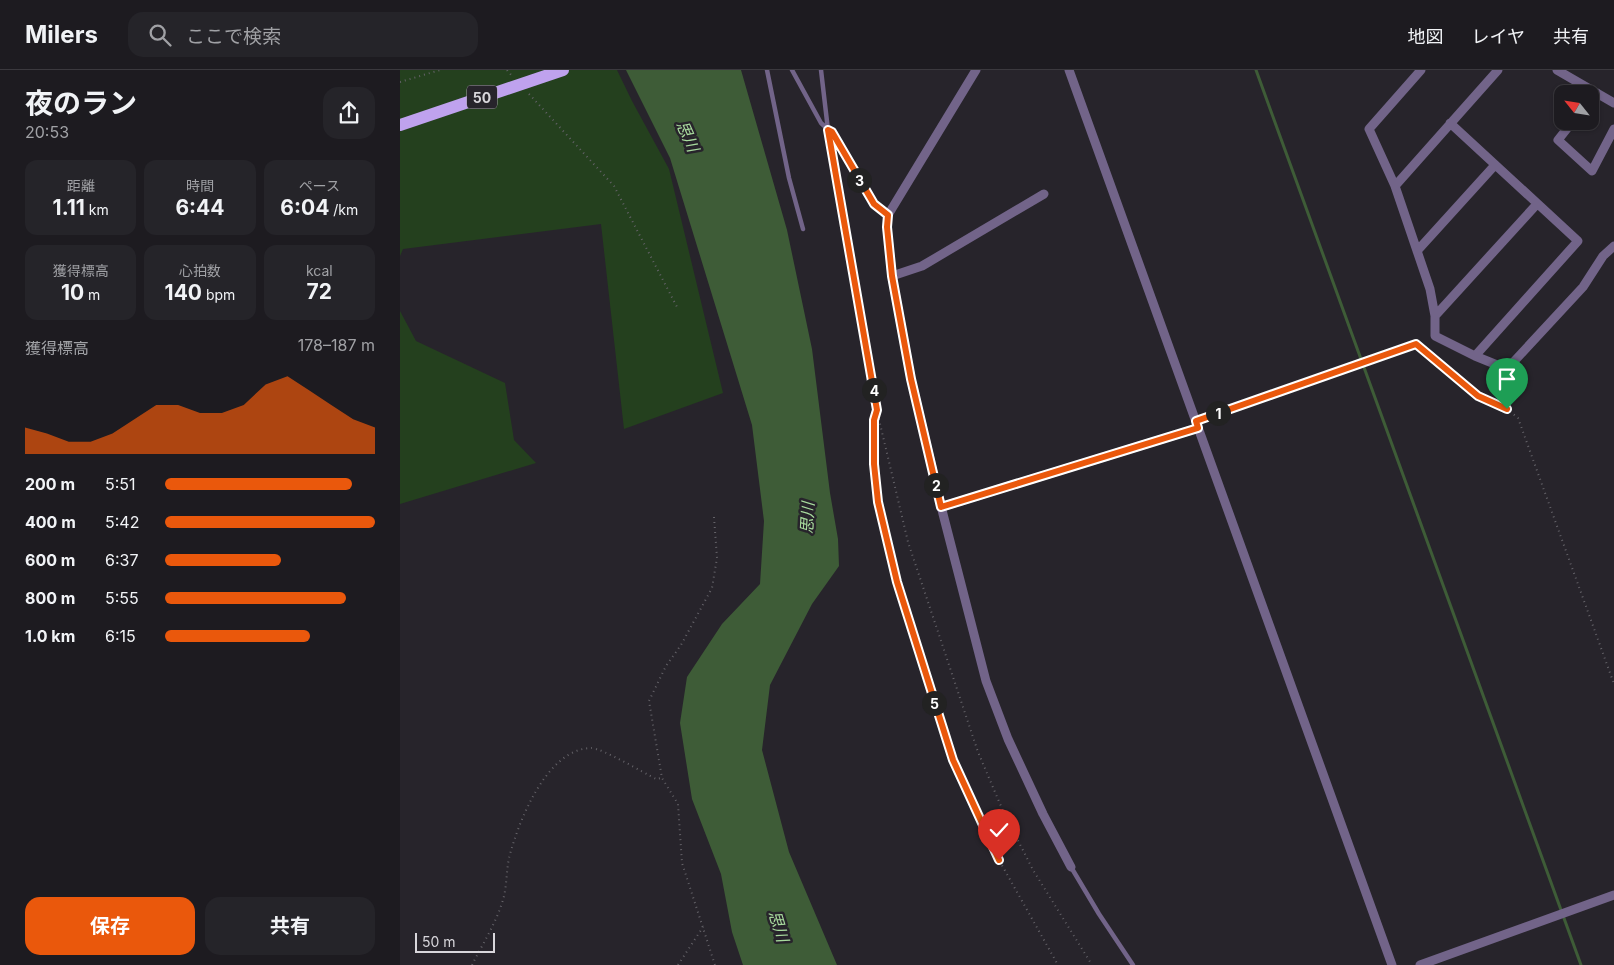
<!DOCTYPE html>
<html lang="ja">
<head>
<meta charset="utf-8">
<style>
	:root { --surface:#1d1b20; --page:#252429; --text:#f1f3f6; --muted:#a0a1a5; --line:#3b393e; --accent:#ea580c }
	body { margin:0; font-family:Inter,"Noto Sans JP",sans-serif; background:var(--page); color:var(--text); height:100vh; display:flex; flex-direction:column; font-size:19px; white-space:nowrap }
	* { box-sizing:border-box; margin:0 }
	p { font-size:16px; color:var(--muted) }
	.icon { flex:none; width:28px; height:28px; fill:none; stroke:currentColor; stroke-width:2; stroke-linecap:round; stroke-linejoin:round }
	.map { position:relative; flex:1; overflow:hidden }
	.details { display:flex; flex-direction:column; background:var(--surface); width:400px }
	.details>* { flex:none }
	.needle { width:32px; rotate:300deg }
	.fabs { position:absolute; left:1154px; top:15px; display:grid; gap:10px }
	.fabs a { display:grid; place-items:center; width:45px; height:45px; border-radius:10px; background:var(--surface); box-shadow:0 1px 4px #0004,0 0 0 1px var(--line); font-size:25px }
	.scale { position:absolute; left:15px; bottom:12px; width:80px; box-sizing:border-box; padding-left:5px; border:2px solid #d8d6db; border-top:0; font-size:14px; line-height:18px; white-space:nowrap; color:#d8d6db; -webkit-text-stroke:4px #27242b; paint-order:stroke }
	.pin { position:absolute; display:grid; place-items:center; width:42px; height:42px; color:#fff; margin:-51px -21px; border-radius:50% 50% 50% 0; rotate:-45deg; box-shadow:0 0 5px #0007 }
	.pin .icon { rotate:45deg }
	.km { position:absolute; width:25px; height:25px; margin:-12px; border-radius:50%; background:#222; color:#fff; font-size:14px; line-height:25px; text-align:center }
	.round { display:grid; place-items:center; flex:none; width:52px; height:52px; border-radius:15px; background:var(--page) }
	.head { display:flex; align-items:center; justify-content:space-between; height:85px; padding:0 25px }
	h1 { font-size:28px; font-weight:700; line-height:38px }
	.figures { display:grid; grid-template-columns:repeat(3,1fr); gap:8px; height:85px; padding:5px 25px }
	.figures div { display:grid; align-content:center; border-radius:12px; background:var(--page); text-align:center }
	.figures b { font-size:21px; font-weight:700 }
	.figures small { font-size:14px; font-weight:400 }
	.figures p { font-size:14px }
	.chart { height:140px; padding:10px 25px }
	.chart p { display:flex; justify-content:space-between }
	.chart svg { width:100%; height:90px; margin-top:5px; fill:var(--accent); opacity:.7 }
	.action { display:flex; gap:10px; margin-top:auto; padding:10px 25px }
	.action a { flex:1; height:58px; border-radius:15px; background:var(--accent); color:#fff; font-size:20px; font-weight:700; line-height:58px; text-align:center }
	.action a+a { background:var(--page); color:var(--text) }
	ul { padding:0 25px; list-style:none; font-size:16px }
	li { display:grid; grid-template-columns:80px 60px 1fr; align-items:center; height:38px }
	li i { height:12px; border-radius:6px; background:var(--accent) }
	header { display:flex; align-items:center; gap:30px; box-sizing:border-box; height:70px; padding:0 25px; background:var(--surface); border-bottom:1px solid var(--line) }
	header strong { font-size:24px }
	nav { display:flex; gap:28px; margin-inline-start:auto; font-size:18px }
	.search { width:350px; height:45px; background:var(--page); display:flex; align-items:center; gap:12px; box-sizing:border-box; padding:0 18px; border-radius:15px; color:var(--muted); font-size:19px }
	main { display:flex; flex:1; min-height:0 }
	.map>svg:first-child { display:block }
	.green { fill:#24401e }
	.water { fill:#3e5c37 }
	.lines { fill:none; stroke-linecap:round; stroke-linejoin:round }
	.stream { stroke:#3e5c37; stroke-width:3 }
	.path { stroke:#646268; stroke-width:2; stroke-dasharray:1 4; stroke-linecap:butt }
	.lane { stroke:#726489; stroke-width:4.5 }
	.street { stroke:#726489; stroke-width:9 }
	.primary-bridge { stroke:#bfa2ee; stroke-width:12 }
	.route-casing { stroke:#fff; stroke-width:10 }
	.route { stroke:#ea580c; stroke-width:6 }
	.labels { text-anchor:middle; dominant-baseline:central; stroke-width:5; stroke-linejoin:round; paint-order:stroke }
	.shield { fill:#27242b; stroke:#a3a1a6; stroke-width:1 }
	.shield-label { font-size:14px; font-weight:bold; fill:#d8d6db }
	.water-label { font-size:16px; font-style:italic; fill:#a9dc9e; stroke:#27242b }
</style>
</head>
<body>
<header>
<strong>Milers</strong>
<div class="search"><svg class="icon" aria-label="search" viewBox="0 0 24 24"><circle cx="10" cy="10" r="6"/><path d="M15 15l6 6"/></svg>ここで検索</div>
<nav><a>地図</a><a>レイヤ</a><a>共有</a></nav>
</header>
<main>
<section class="details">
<div class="head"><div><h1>夜のラン</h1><p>20:53</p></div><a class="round"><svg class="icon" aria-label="share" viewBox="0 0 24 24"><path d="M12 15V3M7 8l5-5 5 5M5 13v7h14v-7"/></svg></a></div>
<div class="figures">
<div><p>距離</p><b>1.11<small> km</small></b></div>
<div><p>時間</p><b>6:44</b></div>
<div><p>ペース</p><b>6:04<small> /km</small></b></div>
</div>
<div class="figures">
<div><p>獲得標高</p><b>10<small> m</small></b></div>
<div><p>心拍数</p><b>140<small> bpm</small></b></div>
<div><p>kcal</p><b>72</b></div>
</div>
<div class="chart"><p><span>獲得標高</span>178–187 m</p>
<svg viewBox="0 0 160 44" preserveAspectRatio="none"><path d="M0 44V31L10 34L20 38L30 38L40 34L50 27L60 20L70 20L80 24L90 24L100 20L110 10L120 6L130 13L140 20L150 27L160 31V44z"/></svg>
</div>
<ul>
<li><b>200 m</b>5:51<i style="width:89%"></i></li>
<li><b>400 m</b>5:42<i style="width:100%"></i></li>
<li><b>600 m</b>6:37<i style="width:55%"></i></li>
<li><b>800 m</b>5:55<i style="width:86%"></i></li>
<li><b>1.0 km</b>6:15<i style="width:69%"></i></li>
</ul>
<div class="action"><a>保存</a><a>共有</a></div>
</section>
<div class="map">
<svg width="1214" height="895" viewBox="0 0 1214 895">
	<rect width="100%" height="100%" fill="#27242b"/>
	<!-- green -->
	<path class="green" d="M0,0H217L232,31L269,99L323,323L224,359L201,154L3,179L0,186Z
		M0,241L16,271L105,313L114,370L136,393L0,434Z"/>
	<!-- water -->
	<path class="water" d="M226,0H341L387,160L412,279L430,423L438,469L439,496L412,534L370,615L362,680L389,782L437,895H343L332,862L321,804L292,729L280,653L287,607L322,554L360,514L364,451L352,355L270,88Z"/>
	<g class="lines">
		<!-- stream -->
		<path class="stream" d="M856,0L1181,895"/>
		<!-- path -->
		<path class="path" d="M107,0L112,6
			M0,12L40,0
			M129,24L214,116L277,237
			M431,78L477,341L508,472L578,682L603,741L633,800L692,895
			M477,343L474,350V394L478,432L497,512L553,690L599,790L658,895
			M805,348L1015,274L1078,326L1107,339L1118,348L1214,614
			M314,447L317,488L312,518L281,575L266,596L249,631L262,708L278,734L282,793L315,895
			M72,895C82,875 95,855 102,833C107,819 106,803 109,788C118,753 146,679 191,678C202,678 244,703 256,709L262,708
			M278,895L303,857"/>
		<!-- lane -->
		<path class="lane" d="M367,0L389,108L403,159
			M392,0L421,53L432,63L471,130L478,138L488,145
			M421,0L428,60
			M671,797L699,844L733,895"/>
		<!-- street -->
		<path class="street" d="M576,0L488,145L487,157L492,206L511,309L543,444L586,611L608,669L643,744L671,797
			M669,0L992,895
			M1021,0L969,59L995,116L1030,219L1035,246V266L1075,286L1178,171L1050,53
			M1157,0L1214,33
			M1190,31L1197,23
			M1173,51L1158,70L1192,101L1214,59
			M995,116L1098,0
			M1017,181L1095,95
			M492,206L522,196L644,124
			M1035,246L1137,134
			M1075,286L1107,299L1183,217L1203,186L1214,176
			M541,437L798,358
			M1020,895L1214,825"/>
		<!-- primary-bridge -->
		<path class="primary-bridge" d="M0,55L163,0"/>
	</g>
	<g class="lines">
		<!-- route casing -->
		<g class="route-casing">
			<path id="route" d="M599,790L553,690L497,512L478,432L474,394V350L477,340L428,60L432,62L474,134L488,145L487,157L492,206L511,309L541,437L798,358L796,351L1016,274L1078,326L1107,339"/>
		</g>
		<!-- route -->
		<use href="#route" class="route"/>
	</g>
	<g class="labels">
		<!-- shield labels -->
		<rect class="shield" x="67" y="15.5" width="30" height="23" rx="4"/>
		<g class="shield-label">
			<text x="82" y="27">50</text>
		</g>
		<!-- water labels -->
		<g class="water-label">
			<text transform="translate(288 66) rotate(66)">思川</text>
			<text transform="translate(407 448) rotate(-87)">思川</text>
			<text transform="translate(379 856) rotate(73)">思川</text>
		</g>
	</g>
</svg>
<div class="fabs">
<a><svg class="needle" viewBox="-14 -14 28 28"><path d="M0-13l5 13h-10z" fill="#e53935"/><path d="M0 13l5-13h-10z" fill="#a0a1a5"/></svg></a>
</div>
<div class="scale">50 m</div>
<div class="pin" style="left:1107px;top:339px;background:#1e9e55"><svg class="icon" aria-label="arrive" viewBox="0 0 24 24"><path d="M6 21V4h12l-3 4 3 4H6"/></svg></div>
<div class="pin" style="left:599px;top:790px;background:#d93025"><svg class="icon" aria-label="check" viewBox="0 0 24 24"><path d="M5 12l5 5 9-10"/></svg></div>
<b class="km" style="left:818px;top:343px">1</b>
<b class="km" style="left:536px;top:415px">2</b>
<b class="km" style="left:459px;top:110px">3</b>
<b class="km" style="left:474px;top:320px">4</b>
<b class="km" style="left:534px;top:633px">5</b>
</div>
</main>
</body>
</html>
